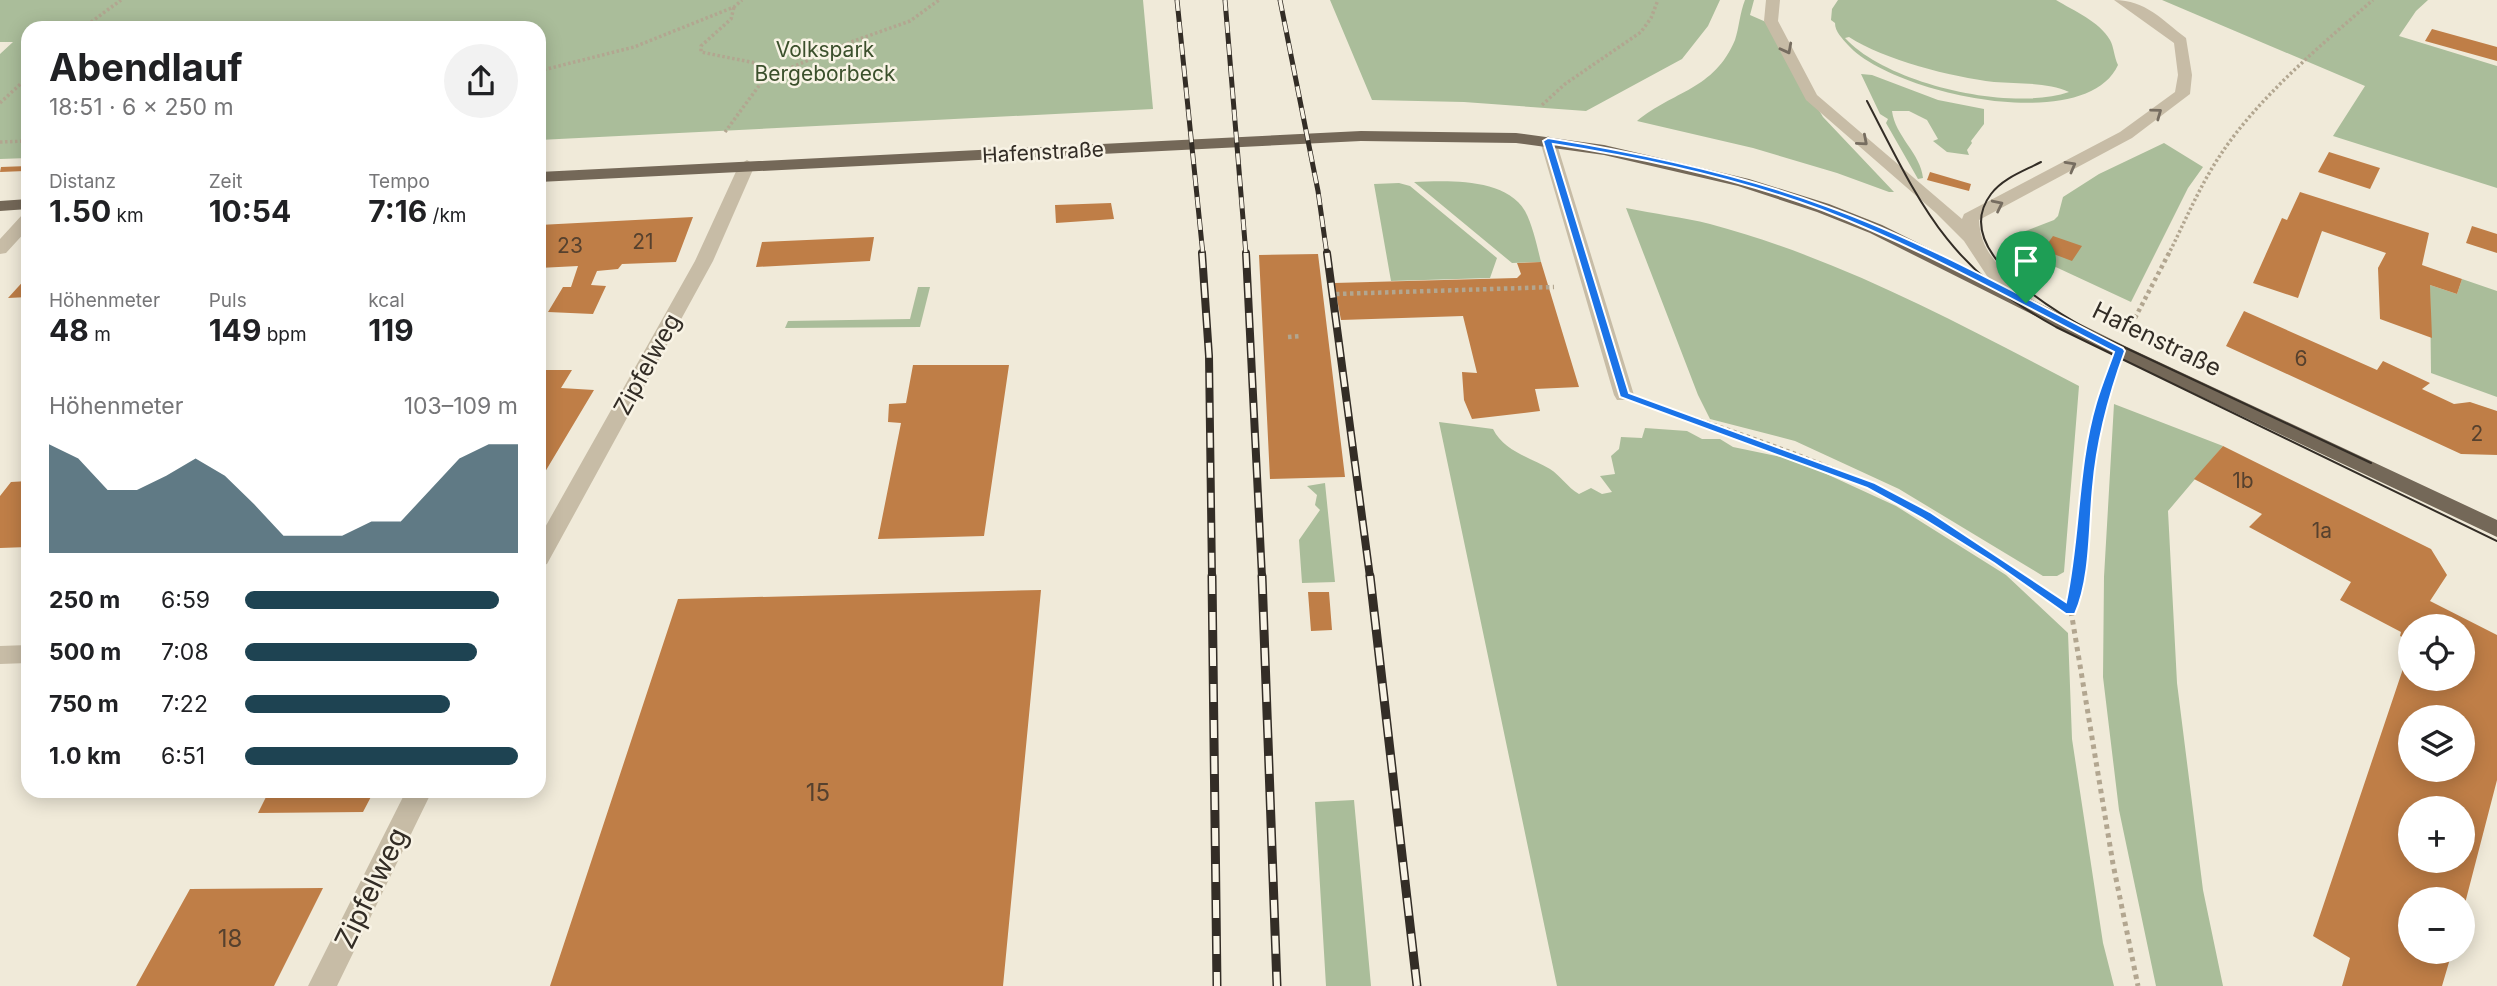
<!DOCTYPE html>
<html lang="de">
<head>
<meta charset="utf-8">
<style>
	:root { --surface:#fff; --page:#f2f2f2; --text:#202124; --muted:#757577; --accent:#1e4352 }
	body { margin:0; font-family:Inter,sans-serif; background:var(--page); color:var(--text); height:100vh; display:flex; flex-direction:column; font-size:26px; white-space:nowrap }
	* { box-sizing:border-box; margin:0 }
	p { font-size:23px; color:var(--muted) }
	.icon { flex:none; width:38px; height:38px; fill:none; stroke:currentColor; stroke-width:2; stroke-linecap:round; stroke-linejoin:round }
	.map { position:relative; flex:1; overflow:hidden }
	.drawer { position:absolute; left:21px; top:21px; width:525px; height:777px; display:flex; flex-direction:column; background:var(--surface); border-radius:21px; box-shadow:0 4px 18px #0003 }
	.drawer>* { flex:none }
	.tools { position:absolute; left:2398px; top:614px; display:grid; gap:14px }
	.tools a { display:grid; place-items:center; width:77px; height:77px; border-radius:50%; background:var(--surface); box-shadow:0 4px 18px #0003; font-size:35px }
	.pin { position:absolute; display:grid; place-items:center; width:60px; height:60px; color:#fff; margin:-72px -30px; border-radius:50% 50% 50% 0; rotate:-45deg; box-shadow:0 0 7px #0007 }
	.pin .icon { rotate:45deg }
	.round { display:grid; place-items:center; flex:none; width:74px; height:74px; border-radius:37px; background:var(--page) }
	.overview { display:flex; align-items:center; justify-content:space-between; height:119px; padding:0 28px }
	h1 { font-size:38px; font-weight:700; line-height:52px }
	.figures { display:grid; grid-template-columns:repeat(3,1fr); gap:10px; height:119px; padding:7px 28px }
	.figures div { display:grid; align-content:center }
	.figures b { font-size:30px; font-weight:700 }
	.figures small { font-size:19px; font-weight:400 }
	.figures p { font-size:19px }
	.chart { height:196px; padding:14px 28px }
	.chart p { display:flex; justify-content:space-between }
	.chart svg { width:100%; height:126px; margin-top:7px; fill:var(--accent); opacity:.7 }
	ul { padding:0 28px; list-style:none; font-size:23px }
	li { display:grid; grid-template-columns:112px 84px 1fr; align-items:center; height:52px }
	li i { height:18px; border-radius:9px; background:var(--accent) }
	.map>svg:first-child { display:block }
	.green { fill:#aabd9a; fill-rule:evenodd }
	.building { fill:#bf7e47; fill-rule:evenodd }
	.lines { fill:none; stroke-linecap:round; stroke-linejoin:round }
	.path-far2 { stroke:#b2a690; stroke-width:3.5; stroke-dasharray:2.5 2.5; stroke-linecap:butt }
	.path-far1 { stroke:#b2a690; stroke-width:4.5; stroke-dasharray:3.5 3.5; stroke-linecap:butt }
	.path { stroke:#b2a690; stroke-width:5; stroke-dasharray:4.5 4.5; stroke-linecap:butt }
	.minor { fill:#c7bca6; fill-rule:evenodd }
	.major { fill:#746858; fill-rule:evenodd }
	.tram { stroke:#332d26; stroke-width:2 }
	.rail-far2-casing { stroke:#332d26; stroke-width:5 }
	.rail-far1-casing { stroke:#332d26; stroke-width:8 }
	.rail-casing { stroke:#332d26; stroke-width:9 }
	.rail-far2 { stroke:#f8f3e5; stroke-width:3.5; stroke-dasharray:11; stroke-linecap:butt }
	.rail-far1 { stroke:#f8f3e5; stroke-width:5; stroke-dasharray:15; stroke-linecap:butt }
	.rail { stroke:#f8f3e5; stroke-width:6; stroke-dasharray:18; stroke-linecap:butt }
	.oneway { stroke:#766d60 }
	.route { fill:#1a73e8; stroke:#fff; stroke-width:2; fill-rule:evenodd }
	.labels { text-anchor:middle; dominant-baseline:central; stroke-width:5; stroke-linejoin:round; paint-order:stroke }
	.far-park-label { font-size:21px; fill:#3b502c; stroke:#f8f3e5 }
	.far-street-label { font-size:21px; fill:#332d26; stroke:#f8f3e5 }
	.number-label { font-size:21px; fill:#56412e }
	.street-label { font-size:24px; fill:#332d26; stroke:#f8f3e5 }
	.near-number-label { font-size:24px; fill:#56412e }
	.near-street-label { font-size:28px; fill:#332d26; stroke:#f8f3e5 }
</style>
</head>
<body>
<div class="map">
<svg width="2497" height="986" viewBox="0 0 2497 986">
	<rect width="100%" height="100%" fill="#f0ead9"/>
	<!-- green -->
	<path class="green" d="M0,0H1143L1153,109L539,140V28H28V158L0,159V54L13,42H0Z
		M1330,0H1720L1708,26L1682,59L1586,111L1464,102L1372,100Z
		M1745,0H1754L1750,15L1766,22L1823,117L1894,192H1889L1837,173L1753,148L1637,121C1673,91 1714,90 1735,40C1739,28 1740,12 1745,0Z
		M1838,0H2056C2074,11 2099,21 2110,40C2114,47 2114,57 2118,65C2086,136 1892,94 1848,45C1842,38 1835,32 1835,23L1831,20L1832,9ZM1849,37C1884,60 1952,77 1994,82C2018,84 2048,82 2069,92C2010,112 1887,84 1845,38Z
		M2162,0H2428L2416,11L2399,36L2497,66V188L2333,136L2365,86Z
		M1861,74L1872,75L1938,100L1984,109V124L1971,141L1972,143L1967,150L1969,155L1947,152L1933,141L1938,139L1927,120L1909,111H1892C1895,136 1921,154 1923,178L1918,179L1886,123L1888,119L1880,114Z
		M2164,143L2203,167L2188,188L2131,302L2004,243L2005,239L2054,220L2058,216L2063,197L2099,174Z
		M1414,182C1446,181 1505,177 1525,211C1533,226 1537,246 1541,262L1512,263Z
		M1399,183L1410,186L1497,258L1490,278L1391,281L1374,184Z
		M1626,208C1654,214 1683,217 1710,224C1841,259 1960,324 2079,386L2064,572L2057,576H2043L1899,489L1795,441L1710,419L1698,395Z
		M2462,279L2497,291V397L2431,373L2430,285L2457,294Z
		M918,287H930L920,327L785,328L788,321L910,319Z
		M2114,404L2223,446L2168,511L2177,683L2203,890L2223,986H2156L2119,810L2103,677L2104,577Z
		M1439,422L1493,429C1504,451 1529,457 1550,469C1561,476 1567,487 1579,494L1591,488L1602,494L1612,492L1600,476L1615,474L1611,456L1619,449L1621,437L1642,438L1645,428L1687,431L1702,439H1720L1733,447L1796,460L1896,506L2006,575L2068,633L2072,739L2103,943L2114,986H1557Z
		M1325,483L1335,582L1302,583L1299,540L1320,510L1315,505L1317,495L1307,486Z
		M1354,800L1371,986H1326L1315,802Z"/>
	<!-- building -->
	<path class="building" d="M2432,29L2497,47V61L2425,41Z
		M2329,152L2380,168L2370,189L2318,172Z
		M28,166L25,171L0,172L1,167Z
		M1930,172L1971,184L1969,191L1927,180Z
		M2300,192L2429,233L2422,265L2462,279L2457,294L2430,285L2432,338L2380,319L2378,268L2386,253L2322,231L2298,298L2253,283L2282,218L2287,220Z
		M1111,203L1114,219L1056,223L1055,205Z
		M693,217L676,262L622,264L618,269L597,271L591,285L606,286L593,314L548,312L563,287H571L578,266L539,268V225Z
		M2472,226L2497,234V253L2466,243Z
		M2053,236L2082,246L2072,261L2043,250Z
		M874,237L870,261L756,267L762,242Z
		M1318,254L1345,477L1270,479L1259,255Z
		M1541,262L1579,387L1535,389L1540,411L1472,419L1464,400L1462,372L1477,373L1463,316L1341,320L1334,283L1517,278L1521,274L1517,263Z
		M28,276V297L8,298Z
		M2244,311L2377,370L2383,361L2430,383L2422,389L2454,404L2470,402L2497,411V455L2461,454L2226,346Z
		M913,365H1009L984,536L878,539L901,423L888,422L889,404L906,403Z
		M539,370H572L561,388L594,390L539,482Z
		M2223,446L2431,549L2447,575L2430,601L2497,635V780L2463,911L2462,900H2410V952H2452L2442,986H2342L2350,958L2313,936L2409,651L2410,679H2462V626H2410V641L2400,636L2401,632L2340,600L2351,582L2249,527L2262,514L2194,479ZM2410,718H2462V770H2410ZM2410,808H2462V861H2410Z
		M28,481V547L0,548V496L11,482Z
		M1041,590L1003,986H550L678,599Z
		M1308,592H1329L1332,630L1311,631Z
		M269,791H374L363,812L258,813Z
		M323,888L274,986H136L190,889Z"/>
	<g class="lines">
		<!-- path-far2 -->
		<path class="path-far2" d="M83,28L121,0
			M539,71L634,47L734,7L742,0
			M764,79L851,42L910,21L939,0
			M0,103L28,77
			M1542,105L1565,84L1641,32L1651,18L1658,0
			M725,132L764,79L755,63L701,52V46L731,19L734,7
			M0,142L28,141
			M2168,255C2185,222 2200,185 2221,154C2258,98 2322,44 2373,0"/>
		<!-- path-far1 -->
		<path class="path-far1" d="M1336,294L1554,287
			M2135,318L2169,253
			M1288,337L1301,336
			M1660,407C1731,431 1803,454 1871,486C1924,511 1974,544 2022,577
			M2077,577C2090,513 2087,447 2108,384"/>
		<!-- path -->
		<path class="path" d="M2020,576L2071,611
			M2078,576L2071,611L2113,864L2138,986"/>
		<!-- minor -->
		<path class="minor" d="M1766,0H1780L1778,21L1817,95L1962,219L1964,214L2120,132L2175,92L2178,75L2174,43L2114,0C2146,0 2162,20 2186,38L2192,75L2190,94L2132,138L1979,220C1981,262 2013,273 2035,303L2026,309L2020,307L1987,276L1964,241L1936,213L1806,100L1764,21Z
			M1548,136L1556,141L1634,395L1631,400H1617L1614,395L1540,141Z
			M747,160L755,165L713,261L547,564L539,566V538L695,261L739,165Z
			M28,214V229L6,253L0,254V239L22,215Z
			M28,645V663L0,664V646Z
			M406,791H432L337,986H308Z"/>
		<!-- major -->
		<path class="major" d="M1361,131L1516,133L1604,145L1749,179L1829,204L1882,225L2127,347L2497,520V537L2113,355L1870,233L1817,212L1738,186L1604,155L1516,143L1361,141L539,182V172Z
			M28,199V209L0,211V201Z"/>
		<!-- tram -->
		<path class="tram" d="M1867,101C1922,207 1946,266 2056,327L2497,541
			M2041,162C2024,171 2003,178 1991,194C1948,251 2057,313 2096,334L2371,463"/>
		<!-- rail-far2 casing -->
		<g class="rail-far2-casing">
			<path id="rail-far2" d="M1177,0L1203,255
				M1225,0L1246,255
				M1280,0L1318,191L1327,255"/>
		</g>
		<!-- rail-far1 casing -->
		<g class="rail-far1-casing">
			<path id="rail-far1" d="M1202,253L1209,356L1212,577
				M1246,253L1262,577
				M1327,253L1370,577"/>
		</g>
		<!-- rail casing -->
		<g class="rail-casing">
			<path id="rail" d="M1212,576L1217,986
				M1262,576L1277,986
				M1370,576L1417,986"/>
		</g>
		<!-- rail-far2 -->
		<use href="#rail-far2" class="rail-far2"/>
		<!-- rail-far1 -->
		<use href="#rail-far1" class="rail-far1"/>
		<!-- rail -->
		<use href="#rail" class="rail"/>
	</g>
	<!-- one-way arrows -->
	<defs><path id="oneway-chevron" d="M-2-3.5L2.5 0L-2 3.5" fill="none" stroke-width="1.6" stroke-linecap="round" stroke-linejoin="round" transform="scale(1.75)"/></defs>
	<g class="oneway">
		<use href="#oneway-chevron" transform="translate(1787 49) rotate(62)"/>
		<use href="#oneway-chevron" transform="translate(2157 113) rotate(-36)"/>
		<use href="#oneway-chevron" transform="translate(1863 141) rotate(41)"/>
		<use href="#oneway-chevron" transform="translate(2071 166) rotate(-29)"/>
		<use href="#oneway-chevron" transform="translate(1998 205) rotate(-26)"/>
	</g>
	<!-- route -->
	<path class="route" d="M1548,138C1641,153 1737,173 1826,206C1929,243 2026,299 2123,348L2125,351C2109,395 2097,439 2093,487C2089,526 2091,578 2075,614H2066L1994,563L1922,518L1867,488L1620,397L1543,141ZM1553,144C1643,158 1736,178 1822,210C1923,249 2018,303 2114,352C2108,369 2101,386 2096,403C2077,467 2080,537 2066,602L1930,512L1875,483L1629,393Z"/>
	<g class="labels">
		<!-- far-park labels -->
		<g class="far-park-label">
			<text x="825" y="49">Volkspark<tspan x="825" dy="24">Bergeborbeck</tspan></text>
		</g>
		<!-- far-street labels -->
		<g class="far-street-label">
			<text transform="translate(1043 152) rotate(-3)">Hafenstraße</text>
		</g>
		<!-- number labels -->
		<g class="number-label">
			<text x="643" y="241">21</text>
			<text x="570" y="245">23</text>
			<text x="2301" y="358">6</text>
			<text x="2477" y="433">2</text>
			<text x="2243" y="480">1b</text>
			<text x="2322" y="530">1a</text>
		</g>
		<!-- street labels -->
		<g class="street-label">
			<text transform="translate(2157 339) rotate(26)">Hafenstraße</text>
			<text transform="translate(647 364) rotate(-61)">Zipfelweg</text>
		</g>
		<!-- near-number labels -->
		<g class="near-number-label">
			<text x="818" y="792">15</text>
			<text x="230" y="938">18</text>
		</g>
		<!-- near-street labels -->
		<g class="near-street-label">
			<text transform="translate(371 888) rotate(-64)">Zipfelweg</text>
		</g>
	</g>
</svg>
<div class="tools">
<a><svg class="icon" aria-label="locate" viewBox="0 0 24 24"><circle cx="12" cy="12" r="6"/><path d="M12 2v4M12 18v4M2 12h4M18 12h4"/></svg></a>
<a><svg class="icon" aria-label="layers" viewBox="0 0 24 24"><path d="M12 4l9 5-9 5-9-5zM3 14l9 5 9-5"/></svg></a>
<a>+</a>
<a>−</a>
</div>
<div class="pin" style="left:2026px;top:303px;background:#1e9e55"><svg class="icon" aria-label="arrive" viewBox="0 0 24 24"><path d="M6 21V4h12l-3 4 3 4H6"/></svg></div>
<section class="drawer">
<div class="overview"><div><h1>Abendlauf</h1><p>18:51 · 6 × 250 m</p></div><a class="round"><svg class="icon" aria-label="share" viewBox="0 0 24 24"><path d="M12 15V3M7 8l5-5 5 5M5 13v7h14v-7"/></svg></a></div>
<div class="figures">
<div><p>Distanz</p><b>1.50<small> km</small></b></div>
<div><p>Zeit</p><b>10:54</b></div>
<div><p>Tempo</p><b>7:16<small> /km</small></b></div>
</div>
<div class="figures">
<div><p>Höhenmeter</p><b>48<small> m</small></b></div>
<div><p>Puls</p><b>149<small> bpm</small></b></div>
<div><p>kcal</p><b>119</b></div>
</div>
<div class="chart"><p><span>Höhenmeter</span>103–109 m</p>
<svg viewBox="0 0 160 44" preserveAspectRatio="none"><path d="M0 44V6L10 11L20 22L30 22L40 17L50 11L60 17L70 27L80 38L90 38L100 38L110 33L120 33L130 22L140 11L150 6L160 6V44z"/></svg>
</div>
<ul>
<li><b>250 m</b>6:59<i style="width:93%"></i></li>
<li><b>500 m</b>7:08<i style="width:85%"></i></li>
<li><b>750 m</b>7:22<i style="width:75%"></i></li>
<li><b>1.0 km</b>6:51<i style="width:100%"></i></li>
</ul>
</section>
</div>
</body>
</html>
